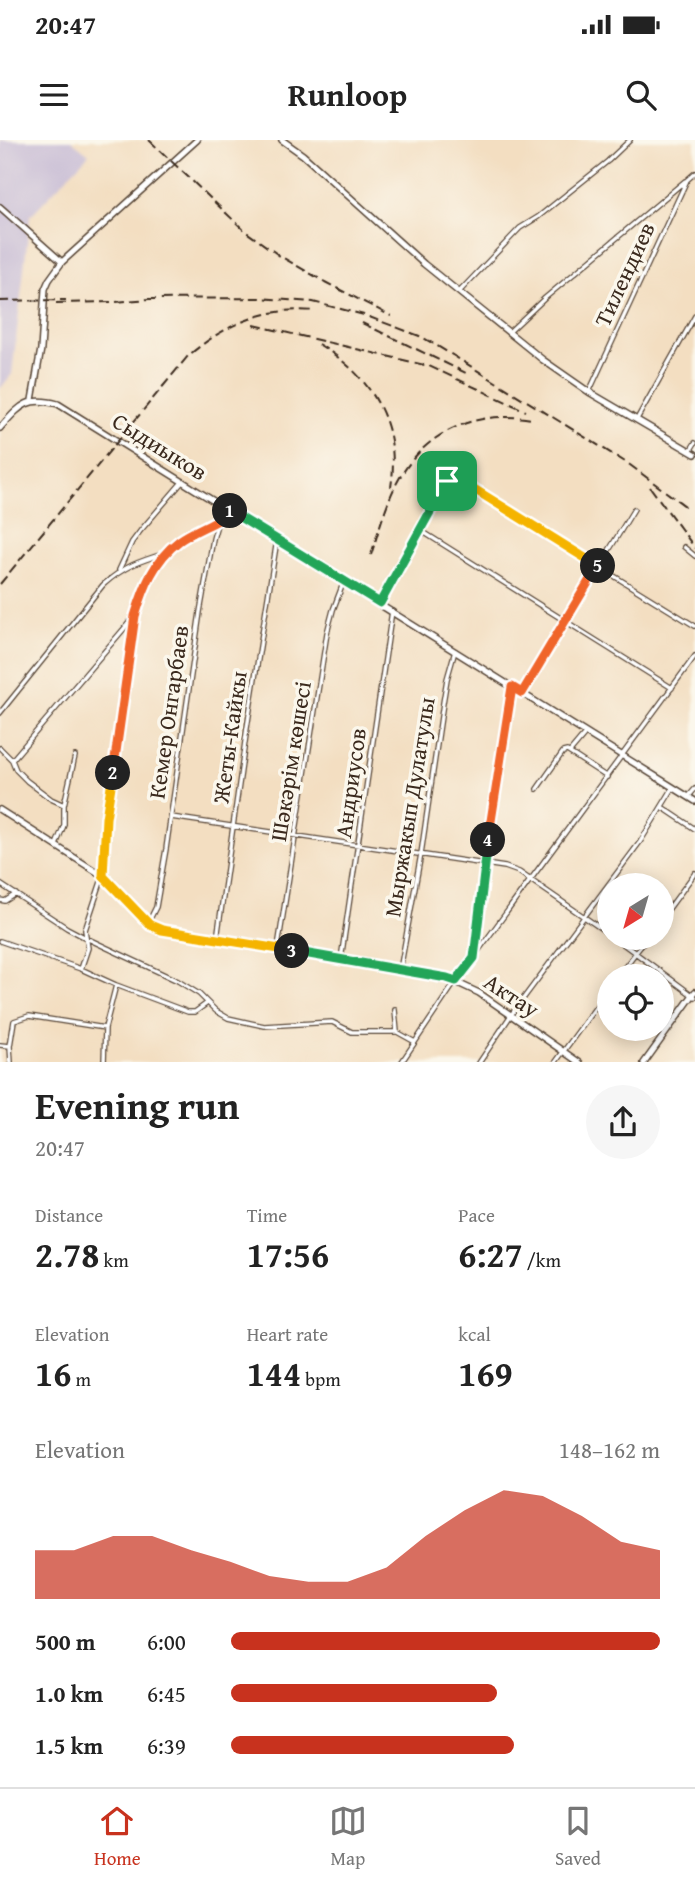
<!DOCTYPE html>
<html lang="en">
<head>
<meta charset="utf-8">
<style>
	:root { --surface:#fff; --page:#f6f6f6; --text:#222; --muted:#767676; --line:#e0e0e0; --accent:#c8321e }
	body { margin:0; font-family:"Gentium Book Plus",serif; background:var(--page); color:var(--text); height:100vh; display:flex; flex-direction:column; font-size:26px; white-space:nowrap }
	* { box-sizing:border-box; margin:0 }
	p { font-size:23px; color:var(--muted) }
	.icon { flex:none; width:38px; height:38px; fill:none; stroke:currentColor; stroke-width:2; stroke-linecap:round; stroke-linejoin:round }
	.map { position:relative; height:922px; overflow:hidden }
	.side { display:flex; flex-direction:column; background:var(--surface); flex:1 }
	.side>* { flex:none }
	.needle { width:46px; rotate:217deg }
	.tools { position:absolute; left:597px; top:733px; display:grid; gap:14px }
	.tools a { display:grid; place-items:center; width:77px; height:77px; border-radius:50%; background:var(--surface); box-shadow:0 4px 18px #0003; font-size:35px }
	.pin { position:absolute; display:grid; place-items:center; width:60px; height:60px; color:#fff; margin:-30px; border-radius:14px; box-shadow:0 4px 10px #0006 }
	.km { position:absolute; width:35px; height:35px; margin:-18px; border-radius:50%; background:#222; color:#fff; font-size:19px; line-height:35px; text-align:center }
	.round { display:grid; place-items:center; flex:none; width:74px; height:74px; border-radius:37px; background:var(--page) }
	.headline { display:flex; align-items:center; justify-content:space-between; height:119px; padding:0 35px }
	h1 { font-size:38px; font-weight:700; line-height:52px }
	.metrics { display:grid; grid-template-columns:repeat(3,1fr); gap:10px; height:119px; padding:7px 35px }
	.metrics div { display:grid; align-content:center }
	.metrics b { font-size:35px; font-weight:700 }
	.metrics small { font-size:19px; font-weight:400 }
	.metrics p { font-size:19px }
	.chart { height:196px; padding:14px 35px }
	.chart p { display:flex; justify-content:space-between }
	.chart svg { width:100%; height:126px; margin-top:7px; fill:var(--accent); opacity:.7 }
	ul { padding:0 35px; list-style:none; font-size:23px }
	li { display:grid; grid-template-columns:112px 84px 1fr; align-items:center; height:52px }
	li i { height:18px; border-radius:9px; background:var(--accent) }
	.status { display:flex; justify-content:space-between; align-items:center; height:49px; padding:0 35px; background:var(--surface); direction:ltr }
	.status svg { height:19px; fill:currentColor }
	header { display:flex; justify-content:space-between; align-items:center; height:91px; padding:0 35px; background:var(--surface); font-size:32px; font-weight:700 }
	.menu { display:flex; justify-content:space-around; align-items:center; height:98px; border-top:2px solid var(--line); background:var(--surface); font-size:19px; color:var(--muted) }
	.menu a { display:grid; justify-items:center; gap:4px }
	.menu .selected { color:var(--accent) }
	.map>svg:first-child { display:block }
	.industrial { fill:#cabfd6 }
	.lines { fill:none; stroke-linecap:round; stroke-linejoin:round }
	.street-casing { stroke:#574536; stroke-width:6 }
	.secondary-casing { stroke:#574536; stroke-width:8 }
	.street { stroke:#fff; stroke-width:3.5 }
	.secondary { stroke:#fff; stroke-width:5 }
	.rail { stroke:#3b2a1e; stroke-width:2; stroke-dasharray:10 5; stroke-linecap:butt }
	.split-1-casing { stroke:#fff; stroke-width:14 }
	.split-2-casing { stroke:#fff; stroke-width:14 }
	.split-3-casing { stroke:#fff; stroke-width:14 }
	.split-4-casing { stroke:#fff; stroke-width:14 }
	.split-5-casing { stroke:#fff; stroke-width:14 }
	.split-6-casing { stroke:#fff; stroke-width:14 }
	.split-1 { stroke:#22a559; stroke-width:9 }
	.split-2 { stroke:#f0652b; stroke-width:9 }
	.split-3 { stroke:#f5b400; stroke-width:9 }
	.split-4 { stroke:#22a559; stroke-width:9 }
	.split-5 { stroke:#f0652b; stroke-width:9 }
	.split-6 { stroke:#f5b400; stroke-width:9 }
	.labels { text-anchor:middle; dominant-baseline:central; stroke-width:7; stroke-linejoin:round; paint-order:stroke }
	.street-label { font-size:23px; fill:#3b2a1e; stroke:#fbf7ec }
</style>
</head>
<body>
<div class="status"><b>20:47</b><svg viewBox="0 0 49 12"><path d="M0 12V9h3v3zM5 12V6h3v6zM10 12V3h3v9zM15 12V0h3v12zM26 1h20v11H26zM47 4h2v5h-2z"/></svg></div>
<header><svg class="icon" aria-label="menu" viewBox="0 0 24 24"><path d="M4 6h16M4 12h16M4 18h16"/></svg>Runloop<svg class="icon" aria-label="search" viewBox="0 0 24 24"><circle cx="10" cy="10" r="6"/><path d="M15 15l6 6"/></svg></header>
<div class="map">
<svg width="695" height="923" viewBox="0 0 695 923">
	<rect width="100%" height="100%" fill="#fbf7ec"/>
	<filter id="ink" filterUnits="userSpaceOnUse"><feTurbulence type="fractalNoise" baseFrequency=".0143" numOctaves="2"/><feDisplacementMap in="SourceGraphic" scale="14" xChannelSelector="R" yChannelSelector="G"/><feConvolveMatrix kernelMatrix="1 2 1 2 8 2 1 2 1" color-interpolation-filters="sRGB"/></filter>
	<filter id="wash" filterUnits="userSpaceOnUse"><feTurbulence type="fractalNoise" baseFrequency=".00686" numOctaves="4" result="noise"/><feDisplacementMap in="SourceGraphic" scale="28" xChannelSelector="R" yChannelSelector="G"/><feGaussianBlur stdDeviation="1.57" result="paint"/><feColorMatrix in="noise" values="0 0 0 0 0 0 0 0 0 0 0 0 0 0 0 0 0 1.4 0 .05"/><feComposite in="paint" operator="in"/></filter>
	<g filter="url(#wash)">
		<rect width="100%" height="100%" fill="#f3dec1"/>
		<!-- industrial -->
		<path class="industrial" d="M0,0H71L89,14L30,76L12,234L0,249Z"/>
	</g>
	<g filter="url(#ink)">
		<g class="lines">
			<!-- street casing -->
			<g class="street-casing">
				<path id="street" d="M459,152L520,88L538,77L608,21L630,0
					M509,192L545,158L685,41
					M589,252L687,40L695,33
					M637,279L695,176
					M690,311L695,303
					M420,390L672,548
					M684,407L695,416
					M119,430L132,402L141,390L183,341
					M380,463L447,341L454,337L695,486
					M523,552L634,369
					M0,573L103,445C124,426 140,421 166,413
					M0,608L12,620L16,630L27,641L51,659L64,665
					M570,612L586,593
					M12,620L134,477
					M537,649L563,612L567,611L607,637
					M688,657L695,649
					M662,667L695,689
					M171,677L505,727L519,732L609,794
					M56,705L64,685V665L75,616
					M0,744L67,788L86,798L178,841L199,854L216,871L228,878L264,886L332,882L352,892H397L415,902
					M0,760L5,761L16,754
					M662,778L695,733
					M148,783L156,767L166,709L200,472L213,399L222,366
					M615,798L695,857
					M217,799L247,588L277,400
					M0,801L81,829L116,845L188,872H195L206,864
					M278,807L327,493L333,470L344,441
					M474,816L485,724L512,547
					M341,819L392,471
					M81,829L88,808L85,790L103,736L106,679L135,476C144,447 154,420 179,401C190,392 205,387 218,381
					M400,830L421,714L443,563L447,539L455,511
					M618,836L647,798
					M395,870L397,892
					M0,905L10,906
					M11,923L10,906L14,881L29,876L105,888
					M104,923L105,888L116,845
					M401,923L456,841L695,516
					M479,923L511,875L640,702L673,648
					M555,923L609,849"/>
			</g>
			<!-- secondary casing -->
			<g class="secondary-casing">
				<path id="secondary" d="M282,0L303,15L424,124L543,220L589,252L695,314
					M0,67L62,122
					M32,260L41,209L45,149L49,140L62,122L197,0
					M0,288C21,265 27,256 58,264L695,661
					M0,670L103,736L150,785L162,791L252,803L447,838L479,853L580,923
					M644,923L695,852"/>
			</g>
			<!-- street -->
			<use href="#street" class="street"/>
			<!-- secondary -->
			<use href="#secondary" class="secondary"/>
			<!-- rail -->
			<path class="rail" d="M149,0L245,91L280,116L325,142L391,176
				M0,161L66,160
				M56,163L115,162L149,159L260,158L313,162L364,175L422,197L454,216L630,325L689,369
				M362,183L466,233
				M254,185L429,226L526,271
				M318,204C371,235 401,284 391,347
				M650,347L695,408
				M371,415C379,390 386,362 399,339C427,290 477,270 532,279
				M0,444L188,216C224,185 266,166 315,171"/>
		</g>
	</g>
	<g class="lines" filter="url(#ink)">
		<!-- split-1 casing -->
		<g class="split-1-casing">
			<path id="split-1" d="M230,371L380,463L447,341"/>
		</g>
		<!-- split-2 casing -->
		<g class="split-2-casing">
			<path id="split-2" d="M113,633L135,476C144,447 154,420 179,401C190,393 205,387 218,380L222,366L230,371"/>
		</g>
		<!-- split-3 casing -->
		<g class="split-3-casing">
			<path id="split-3" d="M113,633L106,678L103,736L150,785L162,790L292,811"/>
		</g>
		<!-- split-4 casing -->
		<g class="split-4-casing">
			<path id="split-4" d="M292,811L447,838L456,841L474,818L488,700"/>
		</g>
		<!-- split-5 casing -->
		<g class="split-5-casing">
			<path id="split-5" d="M488,700L512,547L522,553L598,426"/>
		</g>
		<!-- split-6 casing -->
		<g class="split-6-casing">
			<path id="split-6" d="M447,341L451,338L458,339L598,426"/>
		</g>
		<!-- split-1 -->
		<use href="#split-1" class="split-1"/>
		<!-- split-2 -->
		<use href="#split-2" class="split-2"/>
		<!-- split-3 -->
		<use href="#split-3" class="split-3"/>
		<!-- split-4 -->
		<use href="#split-4" class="split-4"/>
		<!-- split-5 -->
		<use href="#split-5" class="split-5"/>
		<!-- split-6 -->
		<use href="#split-6" class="split-6"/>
	</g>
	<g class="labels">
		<!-- street labels -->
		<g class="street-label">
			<text transform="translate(624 134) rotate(-65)">Тилендиев</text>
			<text transform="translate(160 306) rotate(32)">Сыдиыков</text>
			<text transform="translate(168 572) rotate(-82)">Кемер Онгарбаев</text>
			<text transform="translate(229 597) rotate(-82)">Жеты-Кайкы</text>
			<text transform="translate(290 621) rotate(-81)">Шәкәрім көшесі</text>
			<text transform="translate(350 643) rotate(-82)">Андриусов</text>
			<text transform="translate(409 667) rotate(-81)">Мыржакып Дулатулы</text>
			<text transform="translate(512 855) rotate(33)">Актау</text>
		</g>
	</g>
</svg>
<div class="tools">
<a><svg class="needle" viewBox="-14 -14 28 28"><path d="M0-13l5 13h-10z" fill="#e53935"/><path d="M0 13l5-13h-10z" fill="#767676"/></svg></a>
<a><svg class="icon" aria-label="locate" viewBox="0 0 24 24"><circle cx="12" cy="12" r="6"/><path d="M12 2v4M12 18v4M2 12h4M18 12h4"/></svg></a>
</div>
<div class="pin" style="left:447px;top:341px;background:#1e9e55"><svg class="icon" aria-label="arrive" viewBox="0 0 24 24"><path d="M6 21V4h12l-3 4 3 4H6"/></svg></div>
<b class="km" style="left:230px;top:371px">1</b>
<b class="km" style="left:113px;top:633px">2</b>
<b class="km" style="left:292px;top:811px">3</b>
<b class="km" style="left:488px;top:700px">4</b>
<b class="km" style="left:598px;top:426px">5</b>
</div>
<section class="side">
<div class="headline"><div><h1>Evening run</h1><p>20:47</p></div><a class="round"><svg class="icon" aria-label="share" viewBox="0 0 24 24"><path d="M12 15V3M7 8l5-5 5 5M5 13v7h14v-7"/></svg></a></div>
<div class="metrics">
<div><p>Distance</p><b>2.78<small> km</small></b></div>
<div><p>Time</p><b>17:56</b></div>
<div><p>Pace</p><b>6:27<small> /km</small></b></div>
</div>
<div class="metrics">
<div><p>Elevation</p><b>16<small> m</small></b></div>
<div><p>Heart rate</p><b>144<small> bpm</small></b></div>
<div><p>kcal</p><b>169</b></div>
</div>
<div class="chart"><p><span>Elevation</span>148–162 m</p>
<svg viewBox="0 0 160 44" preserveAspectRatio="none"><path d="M0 44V27L10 27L20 22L30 22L40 27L50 31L60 36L70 38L80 38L90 33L100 22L110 13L120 6L130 8L140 15L150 24L160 27V44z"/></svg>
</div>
<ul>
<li><b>500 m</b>6:00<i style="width:100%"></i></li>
<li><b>1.0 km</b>6:45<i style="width:62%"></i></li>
<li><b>1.5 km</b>6:39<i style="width:66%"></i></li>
</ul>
</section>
<nav class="menu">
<a class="selected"><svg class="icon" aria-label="home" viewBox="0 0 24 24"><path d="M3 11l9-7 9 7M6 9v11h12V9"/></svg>Home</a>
<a><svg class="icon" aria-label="map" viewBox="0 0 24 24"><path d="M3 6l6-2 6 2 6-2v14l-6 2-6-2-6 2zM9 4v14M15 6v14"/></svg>Map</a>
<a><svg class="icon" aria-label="saved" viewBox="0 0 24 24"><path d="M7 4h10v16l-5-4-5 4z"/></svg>Saved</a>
</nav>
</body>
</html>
